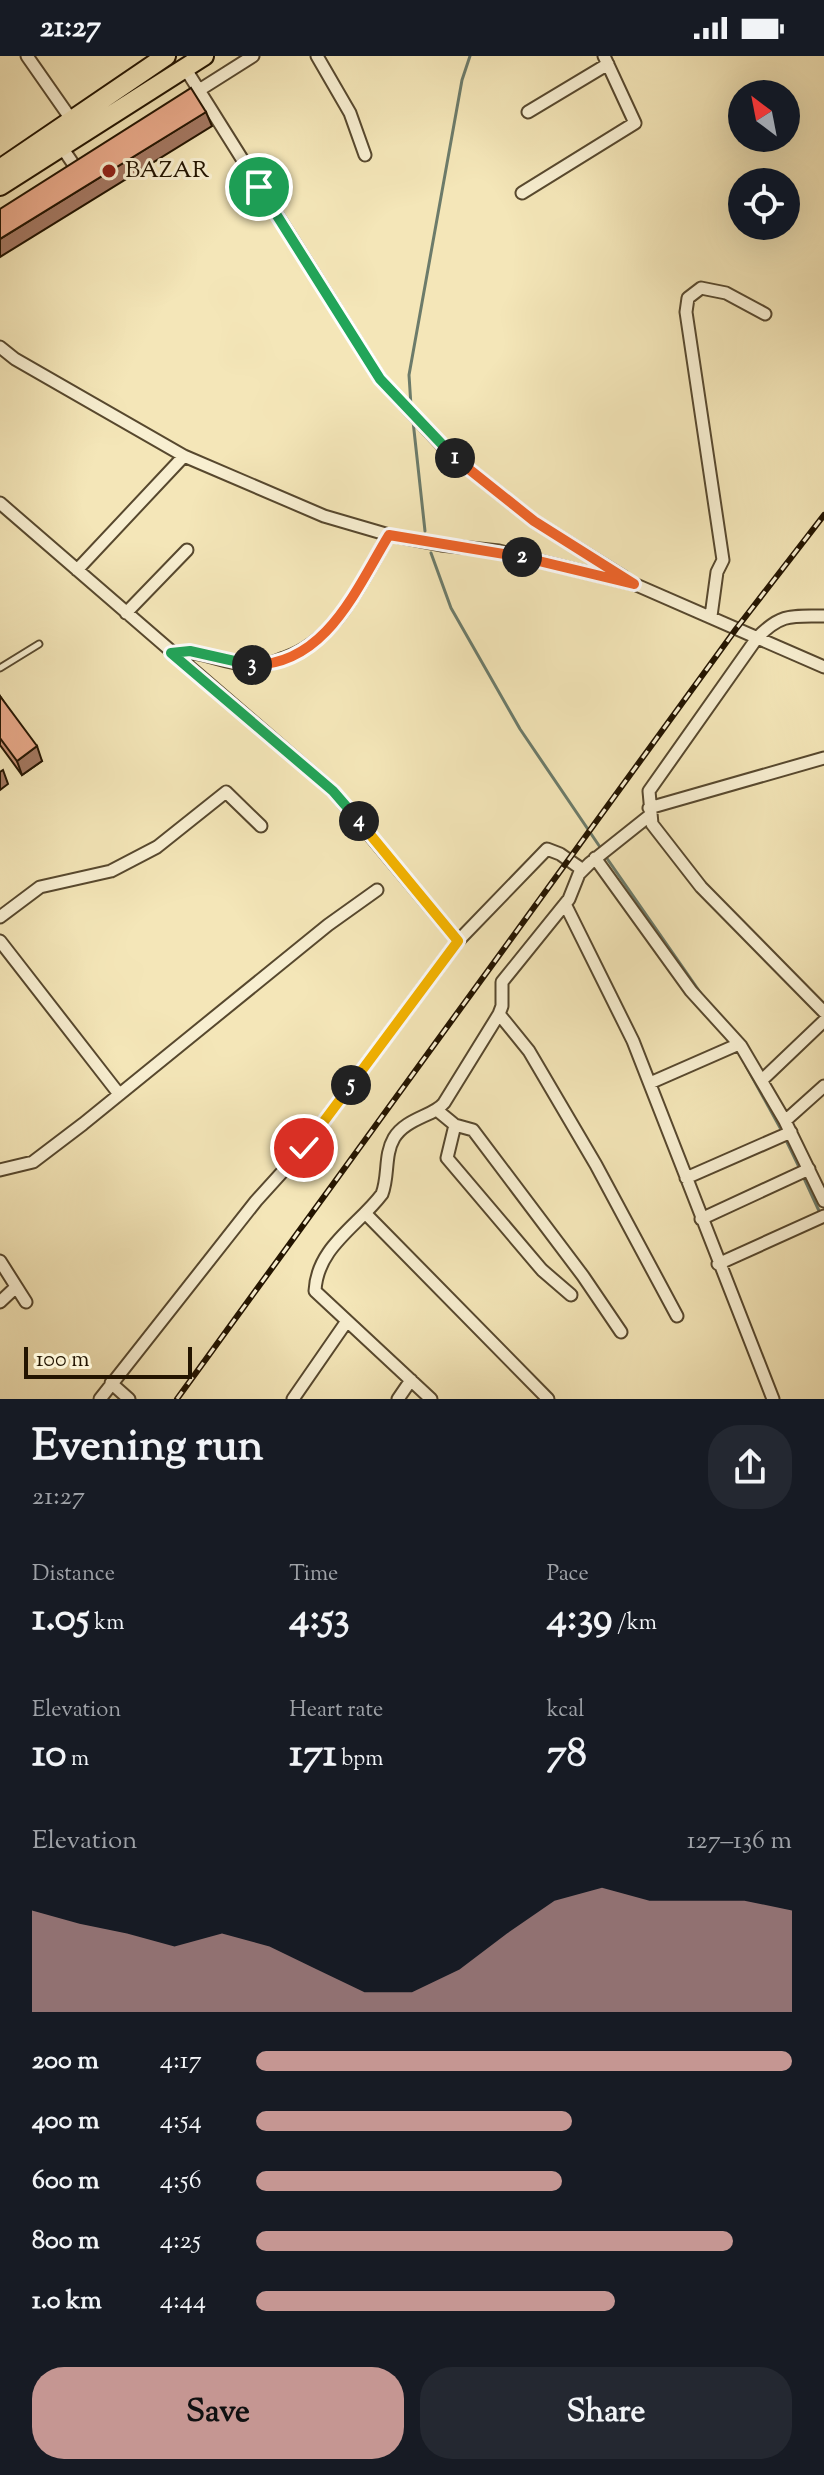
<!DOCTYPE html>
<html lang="en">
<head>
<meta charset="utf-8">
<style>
	:root { --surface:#171b24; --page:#242831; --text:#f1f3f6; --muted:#9ea1a6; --accent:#c59692 }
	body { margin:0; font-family:"Sorts Mill Goudy",serif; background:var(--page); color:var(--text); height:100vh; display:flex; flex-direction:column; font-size:30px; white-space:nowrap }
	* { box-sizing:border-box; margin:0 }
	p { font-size:26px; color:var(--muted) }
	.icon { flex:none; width:44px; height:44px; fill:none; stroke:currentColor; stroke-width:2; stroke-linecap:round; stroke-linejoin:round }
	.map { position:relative; height:1343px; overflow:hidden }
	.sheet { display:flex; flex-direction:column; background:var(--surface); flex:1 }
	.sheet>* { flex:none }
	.needle { width:52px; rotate:328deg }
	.tools { position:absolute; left:728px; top:24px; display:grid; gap:16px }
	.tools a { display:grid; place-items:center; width:72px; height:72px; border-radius:50%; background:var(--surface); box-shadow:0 8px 32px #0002; font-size:40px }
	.scale { position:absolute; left:24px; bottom:20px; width:168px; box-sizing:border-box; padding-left:8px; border:4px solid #231400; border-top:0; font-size:22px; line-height:28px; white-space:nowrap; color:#231400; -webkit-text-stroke:6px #f8efd1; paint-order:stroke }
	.pin { position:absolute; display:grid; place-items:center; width:68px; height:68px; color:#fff; margin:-34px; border:4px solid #fff; border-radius:50%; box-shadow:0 2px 8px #0007 }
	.km { position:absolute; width:40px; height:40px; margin:-20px; border-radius:50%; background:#222; color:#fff; font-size:22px; line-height:40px; text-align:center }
	.round { display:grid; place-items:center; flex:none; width:84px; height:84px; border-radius:32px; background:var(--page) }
	.overview { display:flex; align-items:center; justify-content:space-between; height:136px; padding:0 32px }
	h1 { font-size:44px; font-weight:700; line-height:60px }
	.stats { display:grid; grid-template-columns:repeat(3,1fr); gap:12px; height:136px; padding:8px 32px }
	.stats div { display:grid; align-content:center }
	.stats b { font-size:40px; font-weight:700 }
	.stats small { font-size:22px; font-weight:400 }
	.stats p { font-size:22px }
	.chart { height:224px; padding:16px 32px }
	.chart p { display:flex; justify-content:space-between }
	.chart svg { width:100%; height:144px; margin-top:8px; fill:var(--accent); opacity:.7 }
	.cta { display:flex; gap:16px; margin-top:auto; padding:16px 32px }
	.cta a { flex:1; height:92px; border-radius:32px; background:var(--accent); color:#111; font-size:32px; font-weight:700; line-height:92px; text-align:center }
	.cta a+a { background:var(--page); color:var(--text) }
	ul { padding:0 32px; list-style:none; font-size:26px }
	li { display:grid; grid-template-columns:128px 96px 1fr; align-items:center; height:60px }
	li i { height:20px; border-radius:10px; background:var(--accent) }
	.status { display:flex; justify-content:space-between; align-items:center; height:56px; padding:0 40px; background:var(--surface); direction:ltr }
	.status svg { height:22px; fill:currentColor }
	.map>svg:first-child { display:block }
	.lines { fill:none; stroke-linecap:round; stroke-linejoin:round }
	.stream { stroke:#6c7b6a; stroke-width:3 }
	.service-casing { stroke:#57482e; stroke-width:9 }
	.minor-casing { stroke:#57482e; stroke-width:15 }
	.trunk-casing { stroke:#231400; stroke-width:22 }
	.service { stroke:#f8efd1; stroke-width:5 }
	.minor { stroke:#f8efd1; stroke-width:11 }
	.trunk { stroke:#f4e6b8; stroke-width:18 }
	.rail-casing { stroke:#231400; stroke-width:6 }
	.rail { stroke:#f8efd1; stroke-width:3; stroke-dasharray:9; stroke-linecap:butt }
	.wall { fill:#ca9378; stroke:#231400; stroke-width:2 }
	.shaded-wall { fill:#a47862; stroke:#231400; stroke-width:2 }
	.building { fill:#ebab8c; stroke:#231400; stroke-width:2 }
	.split-1-casing { stroke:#fff; stroke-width:16 }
	.split-2-casing { stroke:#fff; stroke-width:16 }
	.split-3-casing { stroke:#fff; stroke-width:16 }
	.split-4-casing { stroke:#fff; stroke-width:16 }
	.split-5-casing { stroke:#fff; stroke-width:16 }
	.split-6-casing { stroke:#fff; stroke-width:16 }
	.split-1 { stroke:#22a559; stroke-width:10 }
	.split-2 { stroke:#f0652b; stroke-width:10 }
	.split-3 { stroke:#f0652b; stroke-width:10 }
	.split-4 { stroke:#22a559; stroke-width:10 }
	.split-5 { stroke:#f5b400; stroke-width:10 }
	.split-6 { stroke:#f5b400; stroke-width:10 }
	.poi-dot { fill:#8f2418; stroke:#f8efd1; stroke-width:3 }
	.labels { text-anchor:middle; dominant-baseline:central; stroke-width:6; stroke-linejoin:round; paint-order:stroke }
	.poi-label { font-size:24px; fill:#231400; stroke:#f8efd1; text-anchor:start }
</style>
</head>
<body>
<div class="status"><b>21:27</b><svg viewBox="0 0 49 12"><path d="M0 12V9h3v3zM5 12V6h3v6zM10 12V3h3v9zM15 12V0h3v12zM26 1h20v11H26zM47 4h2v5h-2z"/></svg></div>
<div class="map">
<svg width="824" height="1343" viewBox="0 0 824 1343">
	<rect width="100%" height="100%" fill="#f4e6b8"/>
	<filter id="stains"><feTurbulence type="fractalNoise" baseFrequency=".0025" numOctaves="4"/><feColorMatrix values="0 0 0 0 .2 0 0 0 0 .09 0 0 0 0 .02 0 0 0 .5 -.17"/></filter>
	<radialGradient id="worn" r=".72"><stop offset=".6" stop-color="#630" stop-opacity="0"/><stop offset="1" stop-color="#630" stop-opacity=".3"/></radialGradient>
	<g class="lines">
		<!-- stream -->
		<path class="stream" d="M411,350L409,319L462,24L470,0
			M413,365L425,475
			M431,497L451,552L520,673L602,794
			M606,801L702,939
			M746,1010L783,1077
			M786,1084L800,1113
			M803,1120L820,1157"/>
		<!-- service casing -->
		<g class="service-casing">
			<path id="service" d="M0,612L39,588"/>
		</g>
		<!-- minor casing -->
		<g class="minor-casing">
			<path id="minor" d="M27,0L71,63
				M317,0L350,57L365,99
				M185,12L380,323L450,398L534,465L624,521
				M193,38L253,0
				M528,56L608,8
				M61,90L76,112
				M522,137L635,67L604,0
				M0,291L15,303L184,400L324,460L389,479L441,489L499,495L634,528L824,611
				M0,447L333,735L458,885
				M77,514L184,400
				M126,557L187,494
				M711,560L717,516L723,504L686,256L688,242L701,232L726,237L765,258
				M824,560C792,560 781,557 757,582L649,735L652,768L701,831L824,956
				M171,597C202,593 220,607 249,609C262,611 272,607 284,602C338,584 361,525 389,479
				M649,752L824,702
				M595,802L691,935L741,990L785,1065L824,1145
				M565,848L633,985L773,1343
				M0,861L40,831L111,815L157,791L226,736L261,770
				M0,885L119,1038
				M499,958L529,995L596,1109L677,1260
				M762,1024L824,965
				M650,1027L739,988
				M438,1055L455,1069L473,1074L583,1220L621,1276
				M785,1065L824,1030
				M455,1069L447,1102L542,1214L571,1239
				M0,1114L33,1106L83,1068L328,869L377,834
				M686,1122L791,1076
				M365,1157L548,1343
				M701,1163L809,1113
				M0,1205L26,1246
				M718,1208L824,1160
				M0,1246L16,1231
				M111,1327L129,1343
				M100,1343L256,1145L304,1092L458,885L547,793L560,798L583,814
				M293,1343L347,1265
				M398,1343L411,1324
				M431,1343L315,1235C317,1191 358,1170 382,1138C389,1120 384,1099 394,1082C406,1062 434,1060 444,1047L499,958L502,950V926L569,843L579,818L590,807L649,760"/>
		</g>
		<!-- trunk casing -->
		<g class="trunk-casing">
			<path id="trunk" d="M0,113L166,0
				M0,130L204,0"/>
		</g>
		<!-- service -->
		<use href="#service" class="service"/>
		<!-- minor -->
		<use href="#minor" class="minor"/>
		<!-- trunk -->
		<use href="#trunk" class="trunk"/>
		<!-- rail casing -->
		<g class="rail-casing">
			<path id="rail" d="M177,1343L736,573L824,459"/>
		</g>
		<!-- rail -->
		<use href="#rail" class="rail"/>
	</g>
	<!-- wall -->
	<path class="wall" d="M0,640L42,705L22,719L0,689Z"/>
	<!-- shaded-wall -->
	<path class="shaded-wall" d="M206,56L212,70L0,201V183Z
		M37,690L42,705L22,719L17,705Z
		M3,714L8,728L0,734V716Z"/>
	<!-- building -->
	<path class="building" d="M191,32L206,56L0,183V153Z
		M0,640L37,690L17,705L0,682Z"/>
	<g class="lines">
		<!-- split-1 casing -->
		<g class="split-1-casing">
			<path id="split-1" d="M259,131L380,323L455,402"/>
		</g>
		<!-- split-2 casing -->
		<g class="split-2-casing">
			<path id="split-2" d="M455,402L534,465L634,528L522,501"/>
		</g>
		<!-- split-3 casing -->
		<g class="split-3-casing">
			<path id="split-3" d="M252,609C326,609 356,533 389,479L522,501"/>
		</g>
		<!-- split-4 casing -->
		<g class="split-4-casing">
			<path id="split-4" d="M252,609L190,595L171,597L333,735L359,765"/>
		</g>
		<!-- split-5 casing -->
		<g class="split-5-casing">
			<path id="split-5" d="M351,1029L458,885L359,765"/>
		</g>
		<!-- split-6 casing -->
		<g class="split-6-casing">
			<path id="split-6" d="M304,1092L351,1029"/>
		</g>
		<!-- split-1 -->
		<use href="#split-1" class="split-1"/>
		<!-- split-2 -->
		<use href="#split-2" class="split-2"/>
		<!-- split-3 -->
		<use href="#split-3" class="split-3"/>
		<!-- split-4 -->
		<use href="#split-4" class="split-4"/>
		<!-- split-5 -->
		<use href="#split-5" class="split-5"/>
		<!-- split-6 -->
		<use href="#split-6" class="split-6"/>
	</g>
	<!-- markers -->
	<circle class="poi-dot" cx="109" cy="115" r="8"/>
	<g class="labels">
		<!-- poi labels -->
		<g class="poi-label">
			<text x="125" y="115">BAZAR</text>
		</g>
	</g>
	<rect width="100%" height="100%" filter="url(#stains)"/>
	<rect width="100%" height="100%" fill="url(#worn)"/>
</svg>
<div class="tools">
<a><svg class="needle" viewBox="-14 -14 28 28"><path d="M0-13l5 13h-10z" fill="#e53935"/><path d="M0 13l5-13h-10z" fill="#9ea1a6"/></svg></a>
<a><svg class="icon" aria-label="locate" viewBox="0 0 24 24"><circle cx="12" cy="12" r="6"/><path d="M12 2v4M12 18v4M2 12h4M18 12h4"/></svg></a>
</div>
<div class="scale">100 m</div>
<div class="pin" style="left:259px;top:131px;background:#1e9e55"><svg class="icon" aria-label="arrive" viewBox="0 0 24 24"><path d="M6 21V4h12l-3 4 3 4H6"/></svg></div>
<div class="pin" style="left:304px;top:1092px;background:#d93025"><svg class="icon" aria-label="check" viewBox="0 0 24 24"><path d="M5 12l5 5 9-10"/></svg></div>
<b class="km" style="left:455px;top:402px">1</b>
<b class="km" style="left:522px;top:501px">2</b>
<b class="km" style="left:252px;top:609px">3</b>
<b class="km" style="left:359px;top:765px">4</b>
<b class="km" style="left:351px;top:1029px">5</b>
</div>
<section class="sheet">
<div class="overview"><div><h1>Evening run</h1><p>21:27</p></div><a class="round"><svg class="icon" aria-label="share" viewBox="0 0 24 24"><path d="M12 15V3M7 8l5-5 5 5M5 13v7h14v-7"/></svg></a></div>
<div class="stats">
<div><p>Distance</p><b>1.05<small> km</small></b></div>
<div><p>Time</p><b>4:53</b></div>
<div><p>Pace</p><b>4:39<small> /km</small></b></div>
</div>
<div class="stats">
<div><p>Elevation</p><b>10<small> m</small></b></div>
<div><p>Heart rate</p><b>171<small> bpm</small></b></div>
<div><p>kcal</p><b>78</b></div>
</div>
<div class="chart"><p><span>Elevation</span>127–136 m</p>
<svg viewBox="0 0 160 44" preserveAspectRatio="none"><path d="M0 44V13L10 17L20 20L30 24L40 20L50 24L60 31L70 38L80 38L90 31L100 20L110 10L120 6L130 10L140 10L150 10L160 13V44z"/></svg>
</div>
<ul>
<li><b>200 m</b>4:17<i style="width:100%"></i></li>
<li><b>400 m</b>4:54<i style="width:59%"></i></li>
<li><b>600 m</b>4:56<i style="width:57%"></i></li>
<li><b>800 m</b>4:25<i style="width:89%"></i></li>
<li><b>1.0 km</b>4:44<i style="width:67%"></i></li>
</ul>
<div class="cta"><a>Save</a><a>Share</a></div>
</section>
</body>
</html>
